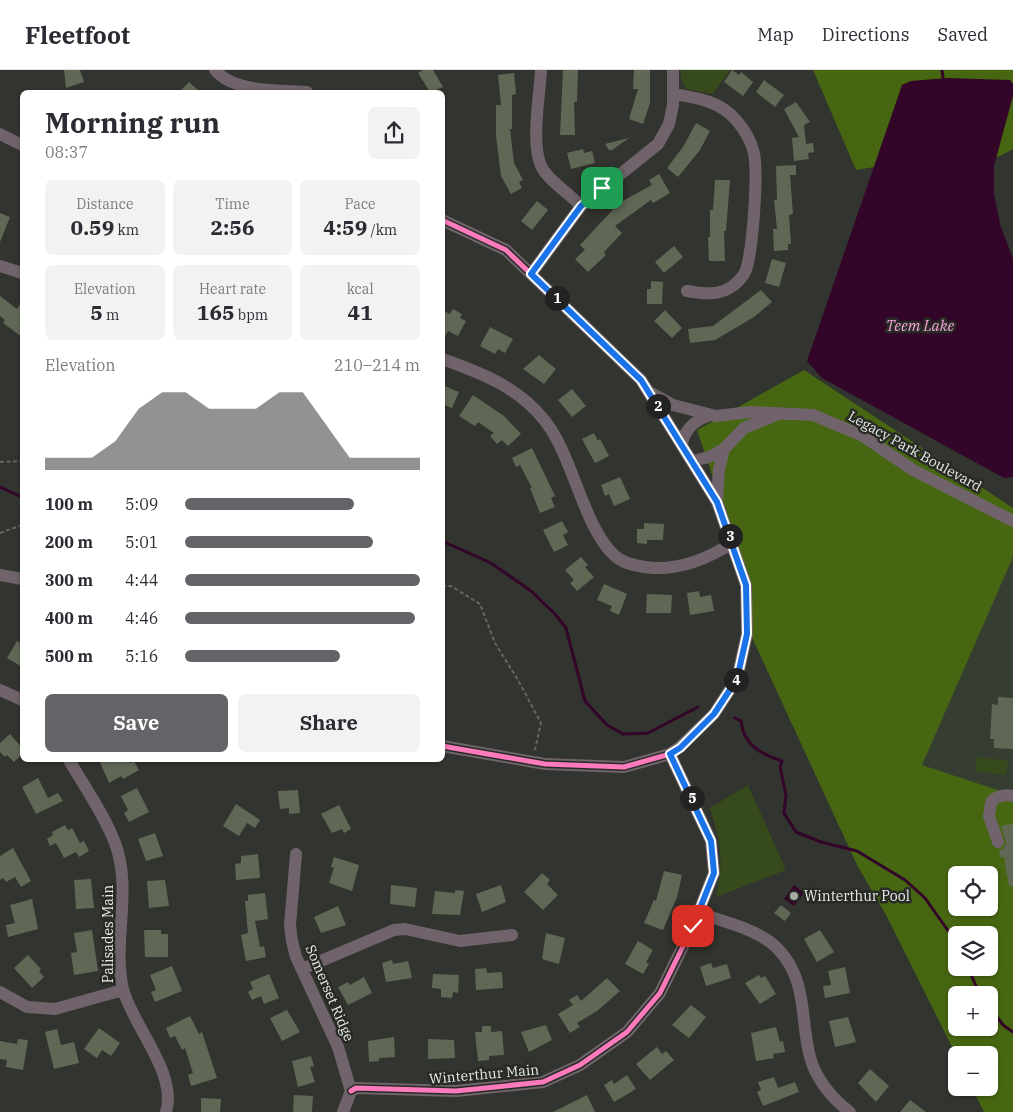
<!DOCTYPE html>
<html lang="en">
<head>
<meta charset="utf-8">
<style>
	:root { --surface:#fff; --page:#f2f2f3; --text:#2b2b33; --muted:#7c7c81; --line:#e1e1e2; --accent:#636467 }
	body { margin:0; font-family:"IBM Plex Serif",serif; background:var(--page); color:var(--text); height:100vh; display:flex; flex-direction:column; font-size:19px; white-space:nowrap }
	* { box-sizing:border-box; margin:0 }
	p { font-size:16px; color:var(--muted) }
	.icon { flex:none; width:28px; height:28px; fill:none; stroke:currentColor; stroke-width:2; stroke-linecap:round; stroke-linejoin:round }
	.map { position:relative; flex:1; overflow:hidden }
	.details { position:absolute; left:20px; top:20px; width:425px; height:672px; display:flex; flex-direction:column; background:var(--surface); border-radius:8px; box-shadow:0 1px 4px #0004 }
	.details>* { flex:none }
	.tools { position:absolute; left:948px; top:796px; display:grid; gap:10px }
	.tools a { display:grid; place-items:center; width:50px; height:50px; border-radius:8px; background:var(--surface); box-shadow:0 1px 4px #0004; font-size:25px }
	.pin { position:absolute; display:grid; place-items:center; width:42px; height:42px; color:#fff; margin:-21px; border-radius:10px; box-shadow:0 2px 8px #0006 }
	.km { position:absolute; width:25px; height:25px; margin:-12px; border-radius:50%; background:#222; color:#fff; font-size:14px; line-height:25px; text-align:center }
	.round { display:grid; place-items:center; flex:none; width:52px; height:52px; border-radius:8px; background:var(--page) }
	.summary { display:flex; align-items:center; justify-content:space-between; height:85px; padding:0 25px }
	h1 { font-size:28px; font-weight:700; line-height:38px }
	.figures { display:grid; grid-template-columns:repeat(3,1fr); gap:8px; height:85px; padding:5px 25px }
	.figures div { display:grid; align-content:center; border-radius:8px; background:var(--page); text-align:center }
	.figures b { font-size:21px; font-weight:700 }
	.figures small { font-size:14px; font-weight:400 }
	.figures p { font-size:14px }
	.chart { height:140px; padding:10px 25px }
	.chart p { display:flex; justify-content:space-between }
	.chart svg { width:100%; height:90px; margin-top:5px; fill:var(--accent); opacity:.7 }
	.button { display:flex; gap:10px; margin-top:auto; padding:10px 25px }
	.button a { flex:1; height:58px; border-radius:8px; background:var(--accent); color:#fff; font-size:20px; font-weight:700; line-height:58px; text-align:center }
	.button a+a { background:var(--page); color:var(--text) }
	ul { padding:0 25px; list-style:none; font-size:16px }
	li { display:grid; grid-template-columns:80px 60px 1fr; align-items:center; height:38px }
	li i { height:12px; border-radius:6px; background:var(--accent) }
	header { display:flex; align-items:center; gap:30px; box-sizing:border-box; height:70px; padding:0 25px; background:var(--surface); border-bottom:1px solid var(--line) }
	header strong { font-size:24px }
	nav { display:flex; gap:28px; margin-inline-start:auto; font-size:18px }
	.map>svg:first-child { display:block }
	.built { fill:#363d31 }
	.green { fill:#364a1b }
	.forest { fill:#476611; fill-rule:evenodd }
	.water { fill:#330528 }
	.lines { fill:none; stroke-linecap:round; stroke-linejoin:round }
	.stream { stroke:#330528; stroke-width:3 }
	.building { fill:#606855 }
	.path { stroke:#6a6266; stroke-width:2; stroke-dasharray:4 2.5; stroke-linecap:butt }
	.minor { stroke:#70636b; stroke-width:12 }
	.cycleway-casing { stroke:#282b25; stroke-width:8 }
	.cycleway { stroke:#fd7abc; stroke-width:5 }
	.route-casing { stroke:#fff; stroke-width:10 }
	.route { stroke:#1a73e8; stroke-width:6 }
	.poi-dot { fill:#a8aaa6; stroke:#282b25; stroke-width:2 }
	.labels { text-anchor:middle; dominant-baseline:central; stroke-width:5; stroke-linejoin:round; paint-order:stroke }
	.street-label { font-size:14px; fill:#e8eae6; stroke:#282b25 }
	.poi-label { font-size:14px; fill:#e8eae6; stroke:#282b25; text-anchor:start }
	.water-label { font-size:15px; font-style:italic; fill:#f8a2dc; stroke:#282b25 }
</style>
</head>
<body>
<header>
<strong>Fleetfoot</strong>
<nav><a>Map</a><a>Directions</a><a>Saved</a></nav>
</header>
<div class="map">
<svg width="1013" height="1042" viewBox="0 0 1013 1042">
	<rect width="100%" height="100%" fill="#32342f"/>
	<!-- built -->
	<path class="built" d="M1013,487V725L922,695Z"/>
	<!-- green -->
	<path class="green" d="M681,0H730L713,24L686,19L681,9Z
		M977,687L1008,691L1006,705L975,701Z
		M748,715L786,800L716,827C724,790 721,774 710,738Z"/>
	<!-- forest -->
	<path class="forest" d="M813,0H1013V79L998,87L940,38L911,91L856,100Z
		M804,300L1013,438V487L922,695L1013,725V1042H984L972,1018H989V985H956L885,843L857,795L749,561L737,479L697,360ZM956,805H989V838H956ZM956,865H989V898H956ZM956,925H989V958H956Z"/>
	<!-- water -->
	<path class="water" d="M947,8L1010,10L1013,14V26L994,96V124L1000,154L1013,189V407L1004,408L822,308L807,291L902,15L911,11Z
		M794,815L804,823L794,836L784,829Z"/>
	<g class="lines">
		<!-- stream -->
		<path class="stream" d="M942,0L943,8
			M0,417L22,427
			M442,471L491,493L531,521L555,544L566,558L585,631L607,655L623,664L648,663L698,637
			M735,648L741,651C743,674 760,684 782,691L780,697L786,725L784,743L796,762L821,772L857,781L905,810L925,828L956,872
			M968,898L980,925
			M989,936L1003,955L1013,962"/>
	</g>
	<!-- building -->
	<path class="building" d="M64,0H80L84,12L66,18Z
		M423,0H433L443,17L430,22L418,3Z
		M563,0H578L577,32H574L575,65H560Z
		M634,0H650V33L643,54L629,49L638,19H633Z
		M732,0L739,5L741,2L753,12L743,26L724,12Z
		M514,3L516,24L512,25V59H510L514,93L523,110L519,112L522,118L511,124L501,106L496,66V35H501L498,5Z
		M764,10L784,25L775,37L756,22Z
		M189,12L200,22H179Z
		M796,32L810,52L804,55L806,74L813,73L814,82L808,83L809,89L794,91L792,68L799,67L784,39Z
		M696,53L710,61L700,80L678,107L667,98L683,77Z
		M629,68L612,80H609L605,74Z
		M583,79L584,83L592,81L595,93L571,99L567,83Z
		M796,95V105H790L793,144L789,145L791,174H788V180L774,181L773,159H777L774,130H777L776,96Z
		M659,104L670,123L653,133L651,130L615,156L622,163L604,182L606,185L588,202L575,189L585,180L580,175L619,133L652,115L649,110Z
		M715,110H730L726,161H724L725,191H709L708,167H710V140H713Z
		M537,131L548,140L532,160L521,151Z
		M0,143L10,147L0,172Z
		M674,176L683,187L664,203L655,192Z
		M772,189L786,193L779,217L765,213Z
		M651,211L663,212L662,234H647V219H651Z
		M761,220L772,232L754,247L715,270L690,273L688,259L713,256Z
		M0,226L17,239L22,231V267L3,253L5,250L0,246Z
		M453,239L462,244L460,248L466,251L458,266L448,261L442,272V240L450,244Z
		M665,240L682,258L672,268L654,251Z
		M490,257L513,269L505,283L498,279L495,284L480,276Z
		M539,285L556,299L544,314L523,299Z
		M442,315L459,322L452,338L442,334Z
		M572,319L586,336L572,347L558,330Z
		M473,325L504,346L521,364L508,376L502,370L497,374L490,366L494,363L478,352L475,356L459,346Z
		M594,363L598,371L600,369L609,386L595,393L582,369Z
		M532,378L555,426L551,428L555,437L540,443L530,418H532L520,395L516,397L512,388Z
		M620,407L630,429L614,436L609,424L605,426L601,415Z
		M562,451L568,462L563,465L568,475L554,482L543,460Z
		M644,453L664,454L663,470H647V474L637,473V459H644Z
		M581,487L588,495L585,497L594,507L577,521L570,513L574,510L565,500Z
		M604,514L627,524L619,545L610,541L612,536L597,530Z
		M699,521L700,527L711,525L714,541L690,545L687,523Z
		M647,524L672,525L671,543H646Z
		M17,571L22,574V597L7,588Z
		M998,627L1013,628V679L994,678V669H990L992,634L998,635Z
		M10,664L22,678V684L14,692L7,685L5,687L0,682V673Z
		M99,690H128L130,693L134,691L139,700L123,709L121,706L109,713Z
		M38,708L48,728L58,723L63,731L36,744L22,717Z
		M137,718L149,742L129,752L124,743L128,740L121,726Z
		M298,720L300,743L289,744V738L280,739L278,721Z
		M236,734L260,750L255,758L247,753L239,766L223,756Z
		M339,735L351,759L344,763L342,759L332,763L321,744Z
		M1013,754V816H1009L1004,787H1000L999,780L1004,778L1006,773L1001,756Z
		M65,755L68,760L72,758L80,773L84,771L89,781L79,787L76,782L64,788L56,773L50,776L47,769L53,765L52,762Z
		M155,763L163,786L146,791L138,769Z
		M13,778L31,811L21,817L15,807L6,812L3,808L0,810V786Z
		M258,784L260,808L236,810L235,794L241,793V786Z
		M334,787L359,795L352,821L329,813L334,798L331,797Z
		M664,801L682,805L677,827L663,860L644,853L654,830L656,831Z
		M542,803L550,810L547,814L558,825L543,840L524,822Z
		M91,809L94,838L76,839L74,810Z
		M165,810L169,836L149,838L147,811Z
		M391,815L417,818L415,837L390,834Z
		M501,815L506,832L482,842L476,824Z
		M455,820L464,821L460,845L432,844L435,821L455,823Z
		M265,823L268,849L255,851L260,877L264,876L266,887L246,891L241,865L248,863L245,831H248V825Z
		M32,829L38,859L8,867L6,855L15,853L10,835Z
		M781,835L791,843L785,851L774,843Z
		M338,836L346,855L321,863L314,847Z
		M92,860L98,901L74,905L71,883L77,882L74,863Z
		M144,860H161V864H168V887H145Z
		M820,860L834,882L817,892L804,869Z
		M546,863L565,868L559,894L542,889Z
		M638,871L653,880L646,892L649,894L643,904L625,894Z
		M28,885L41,899L39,901L44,907L32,918L14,898Z
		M392,890L393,894L408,891L412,908L386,912L382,893Z
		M711,893L713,898L727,894L731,908L706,916L700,897Z
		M172,896L182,921L155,932L151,922L156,920L150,905Z
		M845,897L850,923L825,928L823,916L831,915L828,901Z
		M486,898L487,903L502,902L503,918L476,920L475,899Z
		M269,904L279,928L264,934L261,926L252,930L248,922L253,919L250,912Z
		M433,904L459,905L458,923L453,922L452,928L441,927V919L432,918Z
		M759,905L761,908L765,906L776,924L760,934L745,913Z
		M364,907L372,923L348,935L338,917L348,912L350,915Z
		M607,908L620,921L597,941L577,953L580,957L570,963L558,944L573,935L569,930L577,925L581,931Z
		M691,935L706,947L689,968L672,955Z
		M287,940L300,962L282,971L270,948Z
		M190,946L199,964L202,962L217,1008L191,1016L188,1005L193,1003L185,978L182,980L175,966L170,968L166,958Z
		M848,947L856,972L835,977L829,951Z
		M546,955L552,970L529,982L521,962Z
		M482,956H491V962L502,961L504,985L489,986V990L478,991L475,962H482Z
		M776,957L780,972L783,971L785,982L773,984L774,988L756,991L751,963Z
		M99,958L120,973L111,986L102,980L97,988L84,979Z
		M57,959L61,975L74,972L79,993L54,999L45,962Z
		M394,967L395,987L379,988V991L369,992L368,971Z
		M18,969L28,970L23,1000L6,997L7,990L0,989V971L17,974Z
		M428,969L454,970L455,988L428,989Z
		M657,977L662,984L666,981L674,990L650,1010L636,994Z
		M311,986L314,996L310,997L315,1012L298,1017L292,991Z
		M870,999L889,1016L876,1032L858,1013Z
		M627,1005L636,1019L614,1032L604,1015L612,1010L614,1014Z
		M774,1007L778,1018L795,1012L799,1022L763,1036L757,1022L761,1020L758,1012Z
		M294,1025L313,1026L312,1042H293Z
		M587,1025L595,1042H553Z
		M201,1028L221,1029L220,1042H201Z
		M910,1030L926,1042H900Z"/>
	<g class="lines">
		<!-- path -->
		<path class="path" d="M0,392L22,391
			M0,463L22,455
			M442,516H451L480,534L495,573L518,610L541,653L535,680"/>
		<!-- minor -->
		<path class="minor" d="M215,0C235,23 278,20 307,22
			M541,0C540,25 529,80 544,101C554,115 569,123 581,136
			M674,24C697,28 720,31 736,50C744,59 751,70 754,83C758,105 753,178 746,200C744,205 739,211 734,215C721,226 703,224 687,221
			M0,64L22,75
			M442,150L506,180L641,310L717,432L746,515L747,564L737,609L714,644L680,677L670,684L624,697L545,694L442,676
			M0,196L22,203
			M531,204L581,136L658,74L669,54L673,35V0
			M442,289C482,303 518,317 545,351C574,388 583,457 615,486C626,495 640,497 654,498C682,499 709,488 732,473
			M651,323L673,335L716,346L750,342L813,345L863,366L913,400L1013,451
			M682,373C686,358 695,350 710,345
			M693,391L709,387L724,379L744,358L774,346
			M717,432L719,399L724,379
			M0,505L22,509
			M0,620L22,630
			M69,690C84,716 104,744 115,773C133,821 112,871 123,919C132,955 178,1003 166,1042
			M998,772L989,746L991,732C996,726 1005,724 1013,726
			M296,784L290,855L292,871L296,887L338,977L351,1021L343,1042
			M698,843C724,852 759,859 778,879C808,910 800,950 810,987C816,1009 832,1029 850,1042
			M302,899L394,860L405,859L460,871L512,865
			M0,922L27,937L55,939L123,920
			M351,1021L356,1018L456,1021L543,1012L580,995L627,962L660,923L693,856L714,803L711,771L670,684"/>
		<!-- cycleway casing -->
		<g class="cycleway-casing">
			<path id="cycleway" d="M442,150L506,180L641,310L717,432L746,515L747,564L737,609L714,644L680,677L670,684L624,697L545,694L442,676
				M351,1021L356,1018L456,1021L543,1012L580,995L627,962L660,923L693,856L714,803L711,771L670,684"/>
		</g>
		<!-- cycleway -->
		<use href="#cycleway" class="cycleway"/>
	</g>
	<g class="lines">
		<!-- route casing -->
		<g class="route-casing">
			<path id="route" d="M602,118L581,136L531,204L641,310L717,432L746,515L747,564L737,609L714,644L680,678L670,684L711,771L714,803L693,856"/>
		</g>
		<!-- route -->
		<use href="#route" class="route"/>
	</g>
	<!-- markers -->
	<circle class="poi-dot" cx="794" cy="826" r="5"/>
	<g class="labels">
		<!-- street labels -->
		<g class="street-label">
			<text transform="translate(915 381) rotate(29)">Legacy Park Boulevard</text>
			<text transform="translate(108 864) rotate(-90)">Palisades Main</text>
			<text transform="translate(330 923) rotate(67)">Somerset Ridge</text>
			<text transform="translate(484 1004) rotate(-5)">Winterthur Main</text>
		</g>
		<!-- poi labels -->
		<g class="poi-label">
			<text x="804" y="826">Winterthur Pool</text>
		</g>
		<!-- water labels -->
		<g class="water-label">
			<text x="920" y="255">Teem Lake</text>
		</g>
	</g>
</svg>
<div class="tools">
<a><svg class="icon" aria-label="locate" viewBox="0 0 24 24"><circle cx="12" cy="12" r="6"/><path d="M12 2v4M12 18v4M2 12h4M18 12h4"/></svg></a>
<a><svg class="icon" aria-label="layers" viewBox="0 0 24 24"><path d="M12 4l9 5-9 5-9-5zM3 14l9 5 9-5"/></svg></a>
<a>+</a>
<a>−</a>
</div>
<div class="pin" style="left:602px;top:118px;background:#1e9e55"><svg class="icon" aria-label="arrive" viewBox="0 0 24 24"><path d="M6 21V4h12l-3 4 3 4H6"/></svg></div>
<div class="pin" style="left:693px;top:856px;background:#d93025"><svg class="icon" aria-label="check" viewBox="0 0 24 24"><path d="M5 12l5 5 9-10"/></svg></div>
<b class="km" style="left:557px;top:228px">1</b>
<b class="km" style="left:658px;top:336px">2</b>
<b class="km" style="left:730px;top:466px">3</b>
<b class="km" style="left:736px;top:610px">4</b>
<b class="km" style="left:692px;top:728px">5</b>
<section class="details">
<div class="summary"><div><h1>Morning run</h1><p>08:37</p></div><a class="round"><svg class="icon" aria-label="share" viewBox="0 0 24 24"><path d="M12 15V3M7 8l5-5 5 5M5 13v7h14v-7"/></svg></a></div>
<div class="figures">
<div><p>Distance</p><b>0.59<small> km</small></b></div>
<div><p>Time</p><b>2:56</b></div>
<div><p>Pace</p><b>4:59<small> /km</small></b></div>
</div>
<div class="figures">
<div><p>Elevation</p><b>5<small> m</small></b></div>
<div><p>Heart rate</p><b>165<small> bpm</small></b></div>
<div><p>kcal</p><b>41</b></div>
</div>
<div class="chart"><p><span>Elevation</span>210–214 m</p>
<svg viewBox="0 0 160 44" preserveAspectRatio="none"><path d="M0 44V38L10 38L20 38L30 30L40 14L50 6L60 6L70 14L80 14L90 14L100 6L110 6L120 22L130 38L140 38L150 38L160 38V44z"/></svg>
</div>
<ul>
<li><b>100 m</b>5:09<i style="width:72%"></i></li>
<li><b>200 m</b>5:01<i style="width:80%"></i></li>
<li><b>300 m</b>4:44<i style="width:100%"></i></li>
<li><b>400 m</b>4:46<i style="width:98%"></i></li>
<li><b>500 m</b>5:16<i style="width:66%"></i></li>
</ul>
<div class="button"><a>Save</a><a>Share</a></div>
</section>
</div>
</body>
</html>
